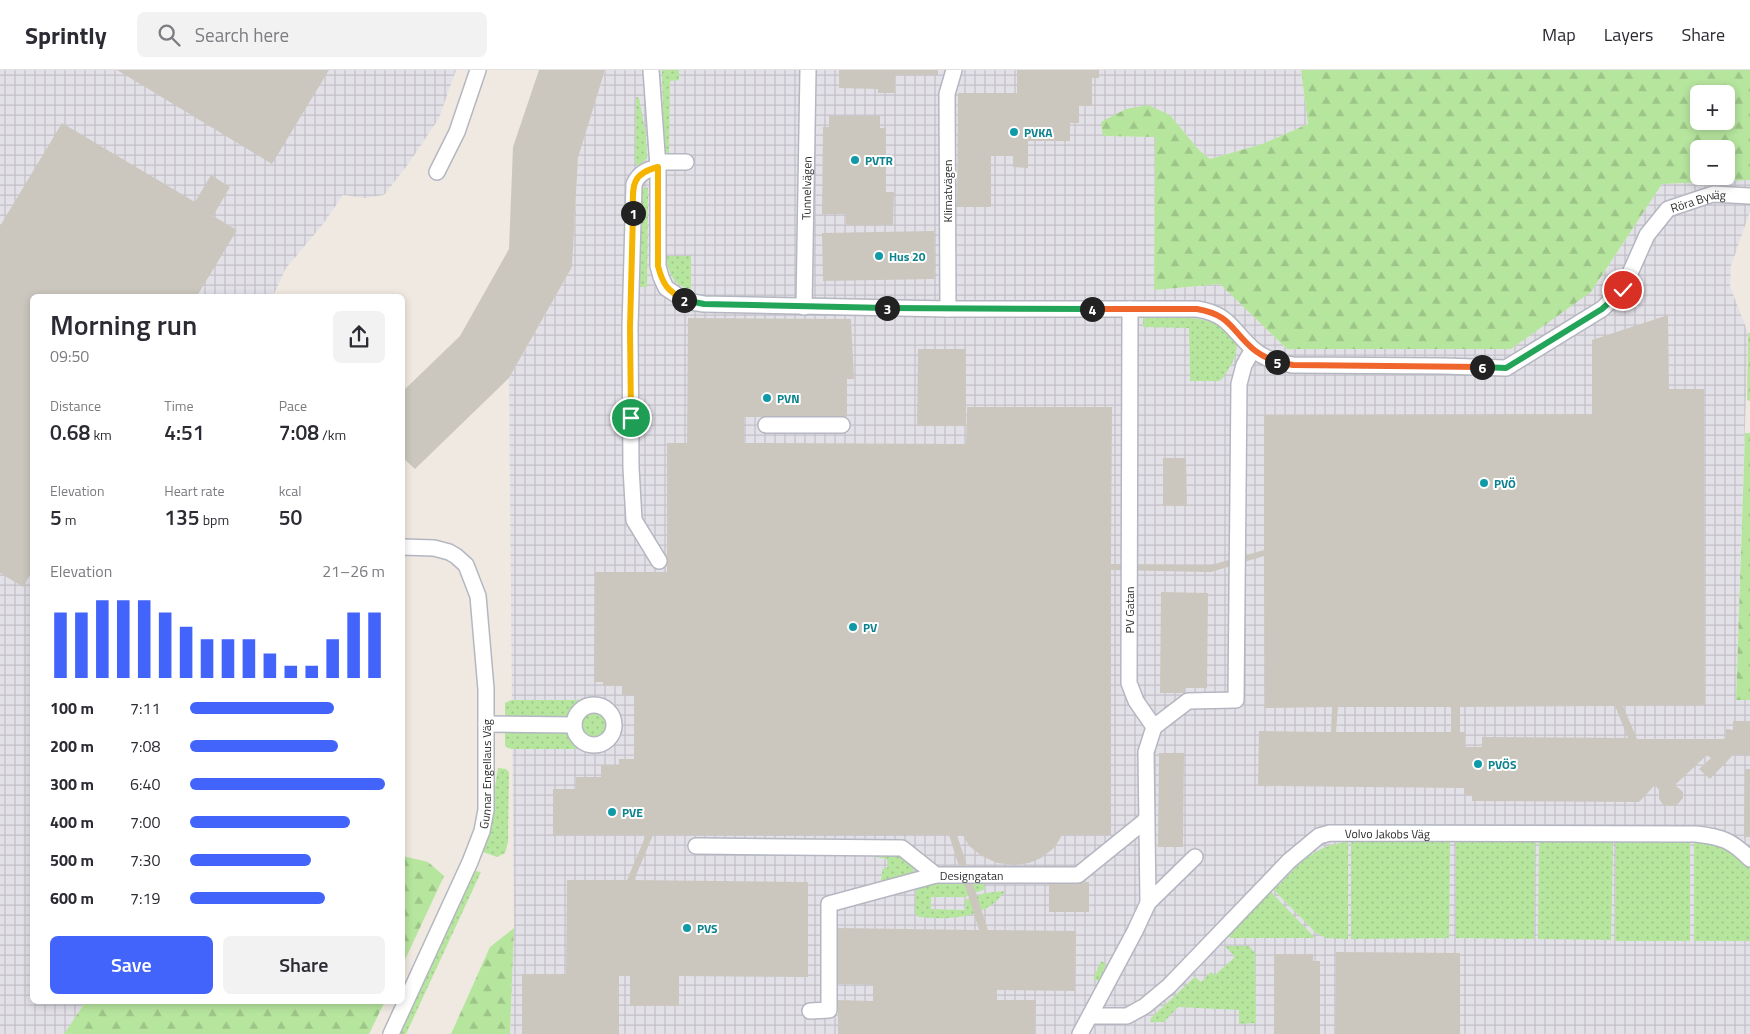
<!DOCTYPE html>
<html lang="en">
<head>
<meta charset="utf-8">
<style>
	:root { --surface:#fff; --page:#f2f2f3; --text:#2b2b33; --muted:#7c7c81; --line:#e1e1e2; --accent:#4264fb }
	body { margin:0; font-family:"Titillium Web",sans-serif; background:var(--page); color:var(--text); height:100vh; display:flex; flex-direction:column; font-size:19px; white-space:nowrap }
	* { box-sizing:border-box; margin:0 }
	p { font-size:16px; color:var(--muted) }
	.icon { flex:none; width:28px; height:28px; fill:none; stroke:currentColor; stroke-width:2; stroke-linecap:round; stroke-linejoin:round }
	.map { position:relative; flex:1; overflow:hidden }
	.details { position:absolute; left:30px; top:224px; width:375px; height:710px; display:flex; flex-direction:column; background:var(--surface); border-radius:8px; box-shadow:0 2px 8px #0003 }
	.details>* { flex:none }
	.controls { position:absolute; left:1690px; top:15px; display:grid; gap:10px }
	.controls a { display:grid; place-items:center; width:45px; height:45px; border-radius:8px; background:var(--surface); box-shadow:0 2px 8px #0003; font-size:25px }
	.pin { position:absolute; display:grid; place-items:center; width:42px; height:42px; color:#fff; margin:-21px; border:2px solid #fff; border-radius:50%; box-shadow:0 1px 5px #0007 }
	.km { position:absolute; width:25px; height:25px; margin:-12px; border-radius:50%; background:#222; color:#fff; font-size:14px; line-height:25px; text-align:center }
	.round { display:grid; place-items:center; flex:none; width:52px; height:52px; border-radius:8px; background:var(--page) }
	.overview { display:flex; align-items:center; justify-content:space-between; height:85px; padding:0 20px }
	h1 { font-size:28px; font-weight:600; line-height:38px }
	.figures { display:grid; grid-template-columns:repeat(3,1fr); gap:8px; height:85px; padding:5px 20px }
	.figures div { display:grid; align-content:center }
	.figures b { font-size:21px; font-weight:600 }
	.figures small { font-size:14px; font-weight:400 }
	.figures p { font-size:14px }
	.chart { height:140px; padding:10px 20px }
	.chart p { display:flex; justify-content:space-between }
	.chart svg { width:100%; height:90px; margin-top:5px; stroke:var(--accent); stroke-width:6 }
	.action { display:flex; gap:10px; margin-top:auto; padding:10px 20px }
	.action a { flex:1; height:58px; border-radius:8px; background:var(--accent); color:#fff; font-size:20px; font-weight:600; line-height:58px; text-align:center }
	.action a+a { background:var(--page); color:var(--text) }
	ul { padding:0 20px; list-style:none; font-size:16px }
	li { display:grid; grid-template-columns:80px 60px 1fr; align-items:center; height:38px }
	li i { height:12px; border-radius:6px; background:var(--accent) }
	header { display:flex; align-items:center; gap:30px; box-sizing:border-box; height:70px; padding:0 25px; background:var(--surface); border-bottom:1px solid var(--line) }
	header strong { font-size:24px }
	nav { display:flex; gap:28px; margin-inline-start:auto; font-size:18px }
	.search { width:350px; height:45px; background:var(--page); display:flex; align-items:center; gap:12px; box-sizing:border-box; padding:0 18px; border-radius:8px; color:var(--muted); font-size:19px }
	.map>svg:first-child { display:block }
	.industrial { fill:url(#industrial-grid) }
	.grass { fill:url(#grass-dots) }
	.forest { fill:url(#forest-firs); fill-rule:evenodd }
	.building { fill:#cbc7bf; fill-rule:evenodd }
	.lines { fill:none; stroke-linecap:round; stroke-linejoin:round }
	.minor-casing { stroke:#b4b7c1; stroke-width:18 }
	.minor { stroke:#fff; stroke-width:15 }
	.split-1-casing { stroke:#fff; stroke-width:10 }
	.split-2-casing { stroke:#fff; stroke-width:10 }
	.split-3-casing { stroke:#fff; stroke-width:10 }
	.split-4-casing { stroke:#fff; stroke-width:10 }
	.split-5-casing { stroke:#fff; stroke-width:10 }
	.split-6-casing { stroke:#fff; stroke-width:10 }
	.split-7-casing { stroke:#fff; stroke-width:10 }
	.split-1 { stroke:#f5b400; stroke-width:6 }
	.split-2 { stroke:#f5b400; stroke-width:6 }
	.split-3 { stroke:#22a559; stroke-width:6 }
	.split-4 { stroke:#22a559; stroke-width:6 }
	.split-5 { stroke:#f0652b; stroke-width:6 }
	.split-6 { stroke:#f0652b; stroke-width:6 }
	.split-7 { stroke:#22a559; stroke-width:6 }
	.culture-dot { fill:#0f9aa8; stroke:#fff; stroke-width:2 }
	.labels { text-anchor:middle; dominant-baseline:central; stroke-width:4; stroke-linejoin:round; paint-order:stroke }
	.culture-label { font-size:12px; font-weight:bold; fill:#0d838f; stroke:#fff; text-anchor:start }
	.street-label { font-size:12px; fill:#2e2e2e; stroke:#fff }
</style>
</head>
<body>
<header>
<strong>Sprintly</strong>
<div class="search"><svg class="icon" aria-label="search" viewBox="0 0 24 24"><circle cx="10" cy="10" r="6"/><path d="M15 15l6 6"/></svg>Search here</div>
<nav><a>Map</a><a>Layers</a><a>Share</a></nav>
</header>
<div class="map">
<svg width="1750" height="964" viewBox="0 0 1750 964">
	<defs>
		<pattern id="industrial-grid" width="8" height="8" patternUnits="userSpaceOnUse" patternTransform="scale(1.25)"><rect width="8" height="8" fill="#e3e1e8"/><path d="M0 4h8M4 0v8" fill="none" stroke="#c3c1c7"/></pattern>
		<pattern id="grass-dots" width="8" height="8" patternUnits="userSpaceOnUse" patternTransform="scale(1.25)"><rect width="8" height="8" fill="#b6e59e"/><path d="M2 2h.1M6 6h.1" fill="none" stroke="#9dc588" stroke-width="1.8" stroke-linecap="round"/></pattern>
		<pattern id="forest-firs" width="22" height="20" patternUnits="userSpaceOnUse" patternTransform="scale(1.25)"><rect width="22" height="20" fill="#b6e59e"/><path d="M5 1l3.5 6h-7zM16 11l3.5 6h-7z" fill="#9dc588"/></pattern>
	</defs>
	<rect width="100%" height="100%" fill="#efe9e1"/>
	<!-- industrial -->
	<path class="industrial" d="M0,0H456L439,48L409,93L384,125L364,128L343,125L323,154L286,198L273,226H32V931H86L64,964H0Z
		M605,0H1301L1308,54L1262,74L1210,89L1198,79L1170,45L1103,66L1155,67L1154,220L1220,214L1287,279L1591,222L1662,114L1750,110V141L1731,196L1730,216L1748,263L1736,630H1750V964H510L514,858L509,308L572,197L578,88Z"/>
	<!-- grass -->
	<path class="grass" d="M662,0H679V10L670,11L669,85L666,82L664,74Z
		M636,27L639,28L646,66L647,88L638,96L636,94L635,90Z
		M641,117L648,118L647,217H639Z
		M666,186H691V219C674,217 668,202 666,186Z
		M1143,248C1172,248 1208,242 1229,264C1234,270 1238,274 1236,281C1235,291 1227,301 1222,309L1219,311H1190L1189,258L1143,257Z
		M511,630H592L596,631C573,633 581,642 566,648L505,647V633Z
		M580 656a15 15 0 1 1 30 0a15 15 0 1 1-30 0Z
		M505,662H566L572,666L579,675L578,679H511L505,676Z
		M498,698L506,699L509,702L508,772L505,783L497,787L483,782L492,756L493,729Z
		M1351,770H1450L1449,868L1351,869Z
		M1456,771H1535L1534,869L1456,868Z
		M1539,771L1613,772L1611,870L1538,869Z
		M1348,772V869L1326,868L1316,863L1274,820C1298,796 1312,775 1348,772Z
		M1616,772L1690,773V871H1615Z
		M1694,773C1717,772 1733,782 1750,797V871H1694Z
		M825,780L895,785L903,788L915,798L911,804L884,813L881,810L883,796V799L888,797L887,789L866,785L824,786Z
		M475,801L481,802L406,964H399Z
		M983,808L985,819L965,827H931V839L965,840V830L985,823L1005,821C986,849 950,850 919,847L915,844L916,818L917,814Z
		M1271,822L1315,868H1317H1231L1227,866Z
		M1225,876H1249L1255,883L1256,953L1239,954V940L1178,937L1164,952H1150L1151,948L1195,907L1201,912L1211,902L1215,905L1235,887Z
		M1101,891L1106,894L1099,911L1093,909Z"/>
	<!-- forest -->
	<path class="forest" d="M1301,0H1750V110L1662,114L1591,222L1511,279H1287L1220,214L1154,220L1155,67L1103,66L1101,52L1126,39L1148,35L1170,45L1198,79L1210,89L1262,74L1308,54ZM1699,24H1726V51H1699ZM1699,79H1726V106H1699Z
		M1748,263H1750V331L1747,330Z
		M1745,363H1750V630H1736Z
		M403,786L428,792L444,806L403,894Z
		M514,858L510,964H451L490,877Z
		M86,931H385L369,964H64Z"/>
	<!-- building -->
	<path class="building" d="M117,0H329L272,94Z
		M539,0H605L578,88L572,197L509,308L415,399L402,387V322L460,266L509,179L513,77Z
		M839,0H938V5H895V23H878V19L839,18Z
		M1017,0H1099V8H1092V36H1079V53H1070V71H1028V98L1013,97V86H991V137H957L958,23H1017Z
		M829,46H880V58H886V122H894L893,155H846V144H822L823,57H829Z
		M62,53L195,132L211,105L230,117L213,146L237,160L197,226H32V501L23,517L0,503V156Z
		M934,161L935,209L823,211L822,163Z
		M1668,245L1669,319H1704L1705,635L1623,636L1637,669H1726V659L1733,660V651H1750V685H1733L1710,709L1699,699L1711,688L1707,685L1675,715L1683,722V728L1676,736H1664L1659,729V720L1655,715L1639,732L1472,731V725H1464V718L1258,716L1259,661L1331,662L1332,637L1265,638L1264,486L1211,502L1111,500V765H1062L1055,777L1041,788L1029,793L1013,795L997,793L982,786L969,776L963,765H957L988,860L1076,861L1075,921L997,920V930H1036L1035,964H838V930L873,931V915L838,914V858L979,860L949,765H653L634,810L808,812V907L679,906V936H630V906H619V964H522V904H566L567,810H627L646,765H553V719H576V707H601V695H619V689H634V625H622V616H603V612H594L595,502H667V373H687L688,248L851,249L854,309H847V347H744V373L966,374L967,337H1112L1111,494L1211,495L1264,480V345L1592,344V270ZM1615,636L1628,668L1482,667V677H1465V662H1460V637ZM1338,637H1451V662H1336Z
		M918,279H966V356H917Z
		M1163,388H1186L1187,436H1163Z
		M1161,522L1208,523L1207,618H1185V623H1160Z
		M1159,683H1184L1183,777H1158Z
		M1745,699H1750V767H1744Z
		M1089,812V842H1049V813Z
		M1336,882L1460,883V964H1335Z
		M1274,884H1313V891H1320V964H1274Z"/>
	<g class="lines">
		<!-- minor casing -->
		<g class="minor-casing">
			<g id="minor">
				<path d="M651,0L658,97C646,100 639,103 634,114L630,258L631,398L634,450L659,491"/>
				<path d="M658,92H686"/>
				<path id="s1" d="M658,97V196L661,207L666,218L686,231L704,234L948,239H1197C1229,244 1231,259 1253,279C1264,289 1278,293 1293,295L1443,296L1506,298L1602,239L1623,219L1647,165L1668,139L1713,124L1750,126"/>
				<path d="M437,102L457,62L478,0"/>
				<path id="s2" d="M804,237L808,0"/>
				<path d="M948,239L947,24L954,0"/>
				<path d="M1130,239L1129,613L1136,631L1154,657L1146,682L1148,833"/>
				<path d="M766,355H842"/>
				<circle cx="594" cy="655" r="20"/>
				<path d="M486,654L574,655"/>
				<path d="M1154,657L1188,631L1236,630L1239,314L1244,295L1253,279"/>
				<path id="s3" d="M696,776L902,778L936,805H1078L1146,750"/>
				<path d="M810,941L829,940V834L936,805"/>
				<path id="s4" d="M1091,946H1127L1145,936L1169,916L1289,791L1319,766L1330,763L1696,764C1722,767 1731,770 1750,789"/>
				<path id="s5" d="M391,964L470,792L482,761L486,740V619L478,526L466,495L456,486L449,482L434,478L402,477"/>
				<path d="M1080,964L1135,861L1148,833L1195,787"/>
			</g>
		</g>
		<!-- minor -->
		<use href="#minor" class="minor"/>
	</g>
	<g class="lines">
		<!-- split-1 casing -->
		<g class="split-1-casing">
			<path id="split-1" d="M631,348L630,258L633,143"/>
		</g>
		<!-- split-2 casing -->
		<g class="split-2-casing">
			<path id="split-2" d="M633,143C633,119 629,104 658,97V196C663,215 667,220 684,230"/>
		</g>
		<!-- split-3 casing -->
		<g class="split-3-casing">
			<path id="split-3" d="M684,230L704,234L887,238"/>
		</g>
		<!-- split-4 casing -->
		<g class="split-4-casing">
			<path id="split-4" d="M887,238L1092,239"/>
		</g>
		<!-- split-5 casing -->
		<g class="split-5-casing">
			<path id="split-5" d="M1092,239H1197C1231,245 1230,259 1253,279C1260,285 1269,289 1277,292"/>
		</g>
		<!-- split-6 casing -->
		<g class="split-6-casing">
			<path id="split-6" d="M1277,292L1293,295L1482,297"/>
		</g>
		<!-- split-7 casing -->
		<g class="split-7-casing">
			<path id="split-7" d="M1482,297L1506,298L1602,239L1623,220"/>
		</g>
		<!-- split-1 -->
		<use href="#split-1" class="split-1"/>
		<!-- split-2 -->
		<use href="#split-2" class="split-2"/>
		<!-- split-3 -->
		<use href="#split-3" class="split-3"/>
		<!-- split-4 -->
		<use href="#split-4" class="split-4"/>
		<!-- split-5 -->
		<use href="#split-5" class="split-5"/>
		<!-- split-6 -->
		<use href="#split-6" class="split-6"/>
		<!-- split-7 -->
		<use href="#split-7" class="split-7"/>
	</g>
	<!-- markers -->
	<g class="culture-dot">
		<circle cx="1014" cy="62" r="5"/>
		<circle cx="855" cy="90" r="5"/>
		<circle cx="879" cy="186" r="5"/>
		<circle cx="767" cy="328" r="5"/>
		<circle cx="1484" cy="413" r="5"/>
		<circle cx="853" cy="557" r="5"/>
		<circle cx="1478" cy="694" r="5"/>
		<circle cx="612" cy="742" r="5"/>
		<circle cx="687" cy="858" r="5"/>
	</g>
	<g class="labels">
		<!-- culture labels -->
		<g class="culture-label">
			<text x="1024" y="62">PVKA</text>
			<text x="865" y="90">PVTR</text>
			<text x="889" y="186">Hus 20</text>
			<text x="777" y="328">PVN</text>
			<text x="1494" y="413">PVÖ</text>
			<text x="863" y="557">PV</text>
			<text x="1488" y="694">PVÖS</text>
			<text x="622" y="742">PVE</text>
			<text x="697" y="858">PVS</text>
		</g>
		<!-- street labels -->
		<g class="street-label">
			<text stroke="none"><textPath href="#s2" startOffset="119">Tunnelvägen</textPath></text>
			<text transform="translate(947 121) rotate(-90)">Klimatvägen</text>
			<text stroke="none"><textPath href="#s1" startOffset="1251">Röra Byväg</textPath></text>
			<text transform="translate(1129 540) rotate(-90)">PV Gatan</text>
			<text stroke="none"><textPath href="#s5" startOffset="280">Gunnar Engellaus Väg</textPath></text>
			<text stroke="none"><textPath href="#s4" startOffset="369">Volvo Jakobs Väg</textPath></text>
			<text stroke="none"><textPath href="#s3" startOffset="285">Designgatan</textPath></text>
		</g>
	</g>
</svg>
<div class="controls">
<a>+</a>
<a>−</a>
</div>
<div class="pin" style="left:631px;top:348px;background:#1e9e55"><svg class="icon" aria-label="arrive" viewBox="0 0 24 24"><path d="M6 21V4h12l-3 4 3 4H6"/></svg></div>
<div class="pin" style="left:1623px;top:220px;background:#d93025"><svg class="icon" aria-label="check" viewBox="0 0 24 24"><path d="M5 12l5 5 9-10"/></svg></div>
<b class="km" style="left:633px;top:143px">1</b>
<b class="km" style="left:684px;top:230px">2</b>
<b class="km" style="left:887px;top:238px">3</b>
<b class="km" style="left:1092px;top:239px">4</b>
<b class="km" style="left:1277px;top:292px">5</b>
<b class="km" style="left:1482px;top:297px">6</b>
<section class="details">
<div class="overview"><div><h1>Morning run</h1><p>09:50</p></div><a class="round"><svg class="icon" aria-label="share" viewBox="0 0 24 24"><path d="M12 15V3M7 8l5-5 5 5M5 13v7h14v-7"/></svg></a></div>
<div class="figures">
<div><p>Distance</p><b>0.68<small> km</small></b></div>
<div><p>Time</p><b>4:51</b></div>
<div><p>Pace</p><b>7:08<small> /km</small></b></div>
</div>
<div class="figures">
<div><p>Elevation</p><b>5<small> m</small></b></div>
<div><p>Heart rate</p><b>135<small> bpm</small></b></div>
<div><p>kcal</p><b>50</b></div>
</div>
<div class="chart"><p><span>Elevation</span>21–26 m</p>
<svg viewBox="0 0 160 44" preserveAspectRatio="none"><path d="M5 44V12M15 44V12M25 44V6M35 44V6M45 44V6M55 44V12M65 44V19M75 44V25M85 44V25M95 44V25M105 44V32M115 44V38M125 44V38M135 44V25M145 44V12M155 44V12"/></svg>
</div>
<ul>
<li><b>100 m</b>7:11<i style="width:74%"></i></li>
<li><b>200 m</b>7:08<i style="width:76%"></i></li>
<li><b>300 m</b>6:40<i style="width:100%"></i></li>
<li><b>400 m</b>7:00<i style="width:82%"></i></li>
<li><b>500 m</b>7:30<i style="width:62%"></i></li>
<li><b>600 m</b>7:19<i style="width:69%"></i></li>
</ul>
<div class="action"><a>Save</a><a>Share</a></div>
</section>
</div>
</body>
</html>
